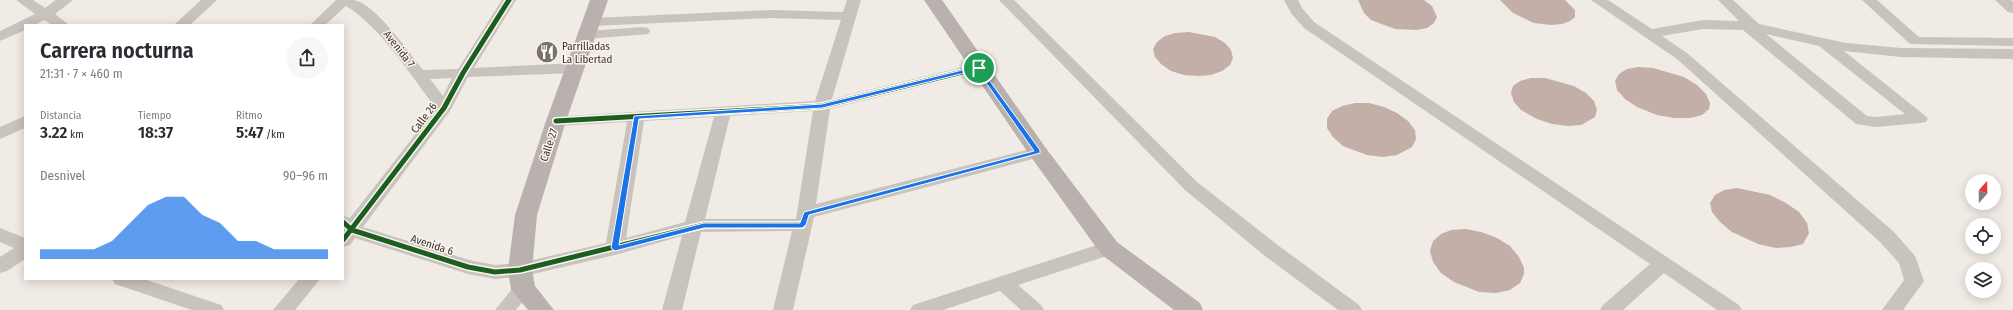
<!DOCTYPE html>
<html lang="es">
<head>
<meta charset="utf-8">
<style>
	:root { --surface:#fff; --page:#f7f7f7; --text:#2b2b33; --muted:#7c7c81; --accent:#1a73e8 }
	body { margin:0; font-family:"Fira Sans Condensed",sans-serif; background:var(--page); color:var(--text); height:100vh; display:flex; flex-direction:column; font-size:15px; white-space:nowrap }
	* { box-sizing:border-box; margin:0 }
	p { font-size:13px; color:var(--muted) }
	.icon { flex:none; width:22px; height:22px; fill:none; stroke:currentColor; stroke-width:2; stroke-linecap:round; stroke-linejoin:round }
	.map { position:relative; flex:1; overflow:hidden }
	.drawer { position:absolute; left:24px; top:24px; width:320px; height:256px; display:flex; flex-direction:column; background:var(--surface); border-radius:0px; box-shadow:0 2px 10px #0003 }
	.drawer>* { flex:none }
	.needle { width:26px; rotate:20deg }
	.buttons { position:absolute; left:1965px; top:174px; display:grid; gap:8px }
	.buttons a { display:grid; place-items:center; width:36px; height:36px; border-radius:50%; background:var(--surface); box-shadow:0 2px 10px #0003; font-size:20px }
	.pin { position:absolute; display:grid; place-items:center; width:34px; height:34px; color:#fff; margin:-17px; border:2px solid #fff; border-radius:50%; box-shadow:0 1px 4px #0007 }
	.round { display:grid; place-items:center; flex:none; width:42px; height:42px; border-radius:21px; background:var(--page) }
	.overview { display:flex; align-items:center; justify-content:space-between; height:68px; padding:0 16px }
	h1 { font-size:22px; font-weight:600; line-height:30px }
	.stats { display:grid; grid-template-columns:repeat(3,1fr); gap:6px; height:68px; padding:4px 16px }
	.stats div { display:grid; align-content:center }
	.stats b { font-size:17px; font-weight:600 }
	.stats small { font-size:11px; font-weight:400 }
	.stats p { font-size:11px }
	.chart { height:112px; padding:8px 16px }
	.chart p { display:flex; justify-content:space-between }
	.chart svg { width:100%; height:72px; margin-top:4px; fill:var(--accent); opacity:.7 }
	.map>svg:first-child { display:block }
	.building { fill:#c3afa7 }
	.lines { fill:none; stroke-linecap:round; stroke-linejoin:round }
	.minor { fill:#c9c3be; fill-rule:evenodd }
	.major { fill:#b8b1ad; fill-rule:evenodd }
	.cycleway-casing { stroke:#fbf5ee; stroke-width:8 }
	.cycleway { stroke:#1b5e20; stroke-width:5 }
	.route { fill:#1a73e8; stroke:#fff; fill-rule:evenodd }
	.labels { text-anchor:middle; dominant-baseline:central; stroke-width:3; stroke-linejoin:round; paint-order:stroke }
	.poi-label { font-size:11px; fill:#3b302b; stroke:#fbf5ee; text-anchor:start }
	.street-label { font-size:11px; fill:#3b302b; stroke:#fbf5ee }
</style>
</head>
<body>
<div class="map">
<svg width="2013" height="310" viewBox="0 0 2013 310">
	<rect width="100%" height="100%" fill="#f0ebe5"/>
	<!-- building -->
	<path class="building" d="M1358,0H1424L1432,6L1437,17L1434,23L1427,28L1416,30L1395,29L1371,20L1364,13Z
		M1500,0H1565L1575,10V17L1570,21L1562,24L1551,25L1534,23L1513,13Z
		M1189,32L1215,37L1225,43L1231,50L1233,58L1230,65L1222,71L1211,75L1198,76L1184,75L1171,71L1161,64L1155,57L1153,49L1157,42L1165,36L1175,33Z
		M1638,67L1653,68L1684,77L1697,85L1706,94L1710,103L1709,109L1702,115L1690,118H1674L1657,115L1637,107L1625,99L1617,90L1615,81L1619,74L1627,69Z
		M1531,78H1545L1574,86L1586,93L1594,101L1597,110L1595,117L1581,125L1568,126L1552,124L1537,119L1521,110L1514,102L1511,93L1513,86L1520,81Z
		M1355,103H1369L1384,107L1397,113L1408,121L1415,130L1416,139L1412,147L1397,155L1383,157L1367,155L1343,146L1333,137L1327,128V119L1332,111L1342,106Z
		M1737,188L1770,195L1786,203L1799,212L1807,223L1809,233L1803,244L1791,247L1776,248L1758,244L1732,232L1720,222L1712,212L1710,203L1715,195L1724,190Z
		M1466,229L1481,232L1497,238L1510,246L1519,257L1524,268V274L1520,283L1510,290L1496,293L1479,292L1454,282L1441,273L1433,262L1430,251L1433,241L1441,234L1451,230Z"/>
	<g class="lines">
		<!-- minor -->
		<path class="minor" d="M16,0H33L45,8L56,0H73L55,14L69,25H52L44,20L35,25H25V30L0,41V31L35,14Z
			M201,0H217L190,25H174Z
			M336,0C342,0 349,0 354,0C376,4 409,53 423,70L458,69L502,0H516L474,68L576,63L581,65L584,68L581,71L576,73L468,77L450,111L363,227L469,260L495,265L520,263L606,243L627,122L556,126L550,125L548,121L550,117L815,101L841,20L771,18L592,26L587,25L585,22L587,19L592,18L771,10L843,12L847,0H861L832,99L979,63L984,65L987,68L984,71L830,109L816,204L1038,147L1044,148L1046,152L1044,156L814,217L793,310H773L792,231L701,232L682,310H662L682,236L615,255L520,277L495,279L468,274L355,238L350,245L343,247V216L350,218L436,108C410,75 381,27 346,6L325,25H310ZM452,78L443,96L430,79ZM813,111L796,219H705L730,116ZM714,117L685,222L626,238L644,121Z
			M999,0H1014L1197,182L1279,246L1359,305L1362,310H1338L1265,256L1185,190Z
			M1284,0H1298L1302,8L1314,22L1739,305L1742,310H1717L1664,273L1623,310H1600L1603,305L1650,264L1304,28L1291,13Z
			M1591,0H1608L1652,29L1703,20L1739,21L1718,0H1733L1759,24L1846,43L1901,48L2013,49V59L1901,57L1844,51L1928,118L1926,122L1920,123L1876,127L1856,124L1743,30L1703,29L1662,36L1687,53L1894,232L1915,256L1924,281L1903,310H1882L1904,280L1899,263L1880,242L1677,59ZM1766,34L1819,46L1905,114L1876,117L1867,116Z
			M1862,0H1877L1919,37L2013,38V46L1910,44Z
			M1995,0H2011L2013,2V13L2008,12Z
			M643,27L648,28L650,31L648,34L587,39L582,38L580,35L582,32L587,31Z
			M25,116V128L0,139V127Z
			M0,228L25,238V259L7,271L0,273V257L14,248L0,242Z
			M1109,241L1116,243L1118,248L1116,253L1018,285L1041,305L1044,310H1021L1000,291L943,310H910L913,305Z
			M112,279H144L221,305L224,310H192L115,284Z
			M299,279H320L295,310H273Z
			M523,282L530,284L533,289L516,310H495L516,284Z"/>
		<!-- major -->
		<path class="major" d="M590,0H608L566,121L537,215L532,270L535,286L554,310H528L511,289L508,270L515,215L546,121Z
			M924,0H942L1045,147L1117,242L1200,303L1203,310H1174L1101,254L1031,157Z"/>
		<!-- cycleway casing -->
		<g class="cycleway-casing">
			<path id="cycleway" d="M556,121L822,106L979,68
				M343,222L352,230L468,267L495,272L520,270L704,225H802
				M343,240L444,108L463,73L509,0"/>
		</g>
		<!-- cycleway -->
		<use href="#cycleway" class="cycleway"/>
	</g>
	<!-- route -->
	<path class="route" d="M979,66L1040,150V153L809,215L806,225L802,228H704L615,251L611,248L634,116L822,104ZM977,70L1034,151L804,212L800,223H704L619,245L639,119L822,108Z"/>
	<!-- icons -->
	<defs>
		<g id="restaurant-disc" transform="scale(1.15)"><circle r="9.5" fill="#7a716c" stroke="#fbf5ee"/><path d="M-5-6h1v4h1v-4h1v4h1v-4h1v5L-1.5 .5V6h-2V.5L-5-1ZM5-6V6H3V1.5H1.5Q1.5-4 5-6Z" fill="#fff"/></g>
	</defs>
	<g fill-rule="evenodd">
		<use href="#restaurant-disc" x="547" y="52"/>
	</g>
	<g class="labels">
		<!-- poi labels -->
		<g class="poi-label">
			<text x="562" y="46">Parrilladas<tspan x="562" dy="13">La Libertad</tspan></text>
		</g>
		<!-- street labels -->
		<g class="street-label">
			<text transform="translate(399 49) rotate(52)">Avenida 7</text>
			<text transform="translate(424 118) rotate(-53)">Calle 26</text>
			<text transform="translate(549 145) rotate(-72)">Calle 27</text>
			<text transform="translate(432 245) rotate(18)">Avenida 6</text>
		</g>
	</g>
</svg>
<div class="buttons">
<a><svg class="needle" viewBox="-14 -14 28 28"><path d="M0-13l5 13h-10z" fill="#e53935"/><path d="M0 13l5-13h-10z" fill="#7c7c81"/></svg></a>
<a><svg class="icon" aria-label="locate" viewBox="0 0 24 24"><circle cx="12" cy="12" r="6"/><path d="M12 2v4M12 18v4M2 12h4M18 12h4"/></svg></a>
<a><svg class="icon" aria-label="layers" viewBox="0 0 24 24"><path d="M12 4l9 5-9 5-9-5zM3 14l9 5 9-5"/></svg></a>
</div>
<div class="pin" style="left:979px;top:68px;background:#1e9e55"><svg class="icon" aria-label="arrive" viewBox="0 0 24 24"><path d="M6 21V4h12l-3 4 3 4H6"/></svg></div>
<section class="drawer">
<div class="overview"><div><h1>Carrera nocturna</h1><p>21:31 · 7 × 460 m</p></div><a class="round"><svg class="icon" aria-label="share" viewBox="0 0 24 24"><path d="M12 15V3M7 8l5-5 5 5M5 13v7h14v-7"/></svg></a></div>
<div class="stats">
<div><p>Distancia</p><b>3.22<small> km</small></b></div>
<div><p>Tiempo</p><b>18:37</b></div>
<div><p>Ritmo</p><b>5:47<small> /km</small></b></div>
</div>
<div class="chart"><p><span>Desnivel</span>90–96 m</p>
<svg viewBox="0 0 160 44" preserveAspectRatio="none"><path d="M0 44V38L10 38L20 38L30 38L40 33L50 22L60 11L70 6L80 6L90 17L100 22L110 33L120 33L130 38L140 38L150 38L160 38V44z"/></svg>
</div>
</section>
</div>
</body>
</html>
